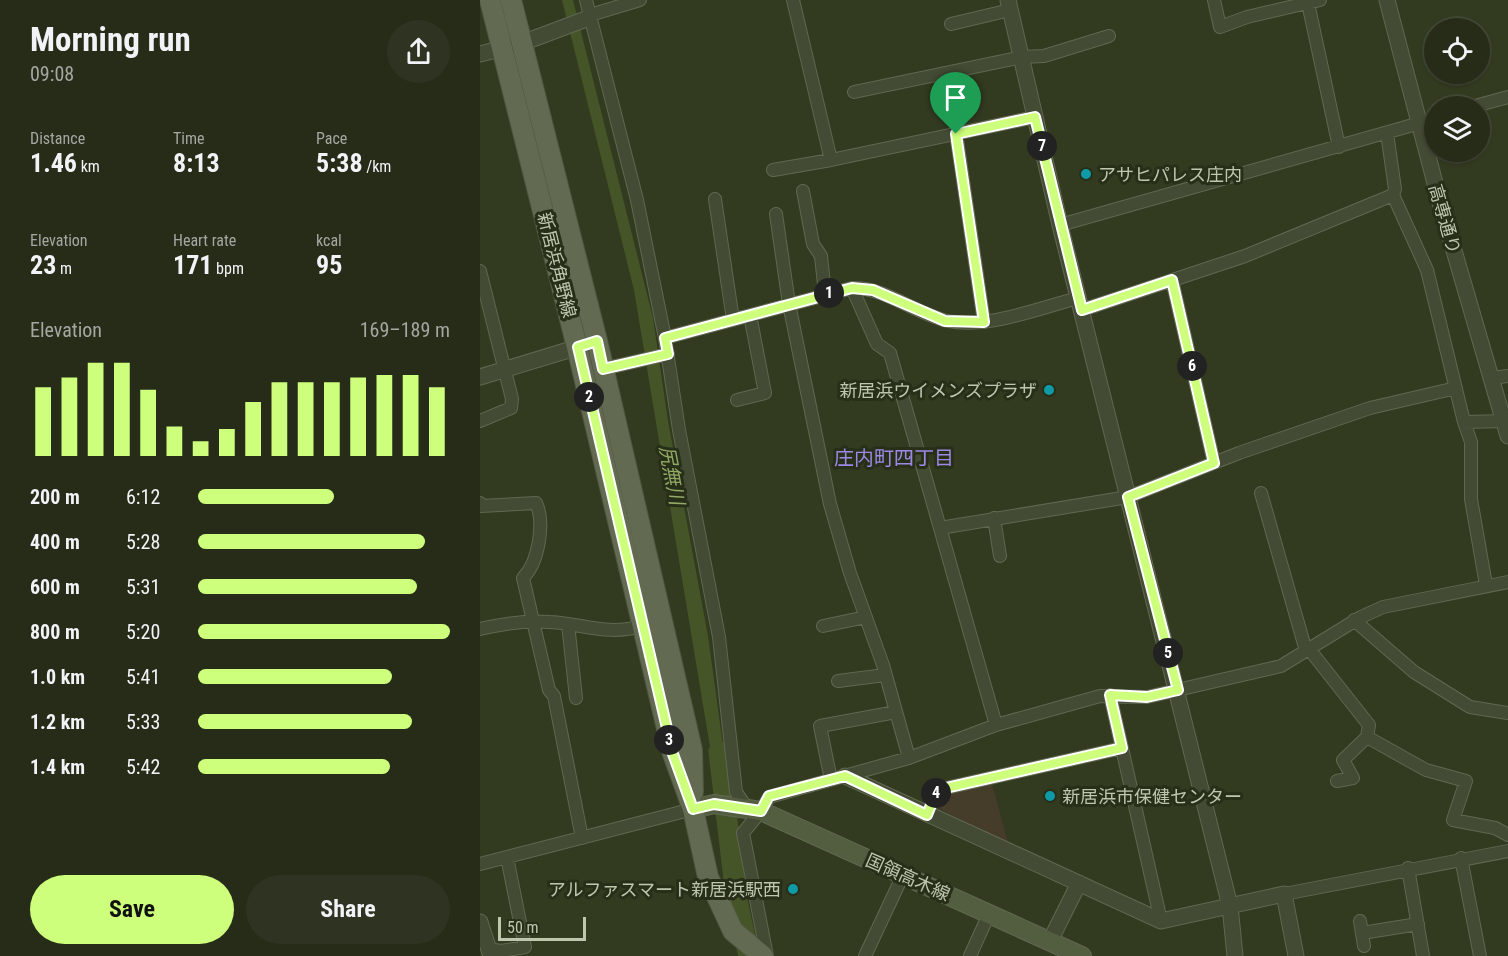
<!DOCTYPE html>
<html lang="en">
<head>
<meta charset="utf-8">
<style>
	:root { --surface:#262c18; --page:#2e3421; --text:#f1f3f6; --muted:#a4a7a2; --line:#424837; --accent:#cdfe7c }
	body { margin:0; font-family:"Roboto Condensed","Noto Sans JP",sans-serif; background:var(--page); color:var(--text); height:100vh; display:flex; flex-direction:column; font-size:22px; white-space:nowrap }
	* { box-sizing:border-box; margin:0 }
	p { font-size:20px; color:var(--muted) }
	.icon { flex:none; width:33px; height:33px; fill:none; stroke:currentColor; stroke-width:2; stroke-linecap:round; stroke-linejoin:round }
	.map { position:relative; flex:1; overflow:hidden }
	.details { display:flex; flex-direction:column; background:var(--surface); width:480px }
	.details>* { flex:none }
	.fabs { position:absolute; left:944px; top:18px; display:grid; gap:12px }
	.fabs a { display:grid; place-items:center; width:66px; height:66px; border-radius:50%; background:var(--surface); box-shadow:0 2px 4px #0004,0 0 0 2px var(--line); font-size:30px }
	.scale { position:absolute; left:18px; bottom:15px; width:88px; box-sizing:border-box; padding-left:6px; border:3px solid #bec7ae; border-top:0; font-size:16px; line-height:21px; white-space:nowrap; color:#bec7ae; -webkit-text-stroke:4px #282f19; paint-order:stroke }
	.pin { position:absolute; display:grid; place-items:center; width:51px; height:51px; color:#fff; margin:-62px -26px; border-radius:50% 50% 50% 0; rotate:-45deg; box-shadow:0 0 6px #0007 }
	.pin .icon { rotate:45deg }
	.km { position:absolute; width:30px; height:30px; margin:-15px; border-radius:50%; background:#222; color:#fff; font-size:16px; line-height:30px; text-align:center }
	.round { display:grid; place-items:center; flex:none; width:63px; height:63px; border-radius:32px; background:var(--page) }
	.head { display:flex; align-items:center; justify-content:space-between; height:102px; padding:0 30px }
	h1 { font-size:33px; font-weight:700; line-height:45px }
	.stats { display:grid; grid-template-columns:repeat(3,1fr); gap:9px; height:102px; padding:6px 30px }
	.stats div { display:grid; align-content:center }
	.stats b { font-size:26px; font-weight:700 }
	.stats small { font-size:16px; font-weight:400 }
	.stats p { font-size:16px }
	.chart { height:168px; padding:12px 30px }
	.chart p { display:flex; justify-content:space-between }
	.chart svg { width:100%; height:108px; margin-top:6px; stroke:var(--accent); stroke-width:6 }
	.primary-button { display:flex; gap:12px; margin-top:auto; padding:12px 30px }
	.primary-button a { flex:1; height:69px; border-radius:36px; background:var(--accent); color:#111; font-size:24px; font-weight:700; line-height:69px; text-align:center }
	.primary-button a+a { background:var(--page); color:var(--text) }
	ul { padding:0 30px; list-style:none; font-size:20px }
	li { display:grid; grid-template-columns:96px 72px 1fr; align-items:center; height:45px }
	li i { height:15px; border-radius:8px; background:var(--accent) }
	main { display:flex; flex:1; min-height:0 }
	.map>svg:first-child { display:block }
	.green { fill:#453c29 }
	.water { fill:#465528 }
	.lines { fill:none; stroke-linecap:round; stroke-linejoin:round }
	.river { stroke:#465528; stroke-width:21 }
	.minor-casing { stroke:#616851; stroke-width:14 }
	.tertiary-casing { stroke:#616851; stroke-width:17 }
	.secondary-casing { stroke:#616851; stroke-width:20 }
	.primary-casing { stroke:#4f5740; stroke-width:22 }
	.minor { stroke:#434b34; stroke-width:12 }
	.tertiary { stroke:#434b34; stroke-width:15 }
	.secondary { stroke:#535e41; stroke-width:18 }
	.primary { stroke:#626b51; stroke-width:20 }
	.route-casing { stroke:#fff; stroke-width:12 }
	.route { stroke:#cdfe7c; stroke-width:8 }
	.culture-dot { fill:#0f9aa8; stroke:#282f19; stroke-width:2 }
	.labels { text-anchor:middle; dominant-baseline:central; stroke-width:6; stroke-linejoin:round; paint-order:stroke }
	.poi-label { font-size:18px; fill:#bec7ae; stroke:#282f19; text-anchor:start }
	.street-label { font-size:18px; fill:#bec7ae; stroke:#282f19 }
	.neighbourhood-label { font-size:20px; fill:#9b89e5; stroke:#282f19 }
	.water-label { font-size:20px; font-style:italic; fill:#92a965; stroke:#282f19 }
</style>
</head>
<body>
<main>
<section class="details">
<div class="head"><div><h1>Morning run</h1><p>09:08</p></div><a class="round"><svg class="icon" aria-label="share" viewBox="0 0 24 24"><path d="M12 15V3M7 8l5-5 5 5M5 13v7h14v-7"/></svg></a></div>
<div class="stats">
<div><p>Distance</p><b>1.46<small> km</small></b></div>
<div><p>Time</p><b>8:13</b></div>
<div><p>Pace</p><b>5:38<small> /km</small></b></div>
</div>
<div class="stats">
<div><p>Elevation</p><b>23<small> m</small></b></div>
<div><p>Heart rate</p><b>171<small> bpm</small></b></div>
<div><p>kcal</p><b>95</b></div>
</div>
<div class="chart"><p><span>Elevation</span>169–189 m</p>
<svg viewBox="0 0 160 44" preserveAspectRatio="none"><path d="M5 44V16M15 44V12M25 44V6M35 44V6M45 44V17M55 44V32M65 44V38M75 44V33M85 44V22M95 44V14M105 44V14M115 44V14M125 44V12M135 44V11M145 44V11M155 44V16"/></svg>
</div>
<ul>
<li><b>200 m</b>6:12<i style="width:54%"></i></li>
<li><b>400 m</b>5:28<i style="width:90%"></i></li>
<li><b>600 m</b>5:31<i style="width:87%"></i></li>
<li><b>800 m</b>5:20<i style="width:100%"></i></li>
<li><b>1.0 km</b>5:41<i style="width:77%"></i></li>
<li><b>1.2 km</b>5:33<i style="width:85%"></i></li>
<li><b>1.4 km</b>5:42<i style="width:76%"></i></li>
</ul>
<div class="primary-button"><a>Save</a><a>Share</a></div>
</section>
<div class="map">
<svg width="1028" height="956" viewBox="0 0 1028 956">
	<rect width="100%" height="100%" fill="#323b20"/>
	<!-- green -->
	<path class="green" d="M512,784L528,843L456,807L459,796Z"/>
	<!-- water -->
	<path class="water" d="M82,0H93L173,318L188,421L228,636L248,782L236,774L232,759L154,290Z"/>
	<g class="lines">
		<!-- river -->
		<path class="river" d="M239,752L256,896L268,952"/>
		<!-- minor casing -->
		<g class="minor-casing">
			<path id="minor" d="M106,0L157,200L185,338L199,430L239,637L256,792L266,807
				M313,0L351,160L555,117
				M734,0L740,27L767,17L840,0
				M828,3L859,147
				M106,19L110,15L160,0
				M471,24L530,10
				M374,92L542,57L564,56L629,36
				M995,106L1028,97
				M476,133L504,322
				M907,133L915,189L913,195L947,270L984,422L1028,421
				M293,170L351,160
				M323,191L333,244L341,256L345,294
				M235,199L253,320
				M296,214L309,304L350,504L370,573L403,665L429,758
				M580,225L954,119
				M0,271L32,399L31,408L0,421
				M692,280L734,463
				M372,288L397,344L410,353L460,528L648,497L759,453L890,408L976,388
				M602,310L765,256L913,195
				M185,338L372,288C406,287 435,314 468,321C507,329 560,308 598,298
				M123,369L188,354
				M1012,378L1028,376
				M257,400L285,393L270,315
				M984,422L991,442V499L1006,585
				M781,493L826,651
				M0,503L1,506L56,503C65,522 59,562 43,578L69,690L74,696L102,838
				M514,518L520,556
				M460,528L516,725
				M874,620L934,672L990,707L1028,713
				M88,624L96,698
				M343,626L386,617
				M0,629C22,624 48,620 70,622C106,624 125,636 163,626
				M829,649L889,725L887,737L863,760L873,778L857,781
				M358,681L405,675
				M630,695L681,921
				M887,737L946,770L986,781L973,820L1015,828L1028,835
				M351,780L340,726L416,712
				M447,815L457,790L642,748
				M981,858L1000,956
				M0,864L213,809
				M928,868L943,956
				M804,894L1028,851
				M880,921L884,946
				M882,933L938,924
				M8,949L21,951L45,947L27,857
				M287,956L263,833L281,811L289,797L429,758L516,725L620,696L667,697L801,666L881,617L903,607L1028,582
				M385,956L423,875
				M490,956L509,914"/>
		</g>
		<!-- tertiary casing -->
		<g class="tertiary-casing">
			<path id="tertiary" d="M528,0L580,225L750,906L755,956
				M907,0L961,206L1028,436
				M0,54L42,43L106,19
				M0,377L105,345
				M365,776L681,921L804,894L816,956
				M0,922L11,956
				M570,941L599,883"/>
		</g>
		<!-- secondary casing -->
		<g class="secondary-casing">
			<path id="secondary" d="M213,809L234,804L281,811L602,956"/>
		</g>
		<!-- primary casing -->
		<g class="primary-casing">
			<path id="primary" d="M10,0L97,347L193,754L213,809L228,877L253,931L283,956
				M31,0L117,341L212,750L213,792"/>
		</g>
		<!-- minor -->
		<use href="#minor" class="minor"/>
		<!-- tertiary -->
		<use href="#tertiary" class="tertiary"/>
		<!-- secondary -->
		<use href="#secondary" class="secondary"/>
		<!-- primary -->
		<use href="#primary" class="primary"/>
	</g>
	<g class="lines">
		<!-- route casing -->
		<g class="route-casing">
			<path id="route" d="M555,117L602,310L692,280L734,463L648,497L698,690L667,697L630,695L642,748L457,790L447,815L365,776L289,796L281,811L234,804L213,809L193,754L98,347L117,341L123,369L188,354L185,338L372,288L393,290L465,321L504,322L476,134Z"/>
		</g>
		<!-- route -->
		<use href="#route" class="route"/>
	</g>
	<!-- markers -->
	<g class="culture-dot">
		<circle cx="606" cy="174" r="6"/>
		<circle cx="569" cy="390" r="6"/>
		<circle cx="570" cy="796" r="6"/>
		<circle cx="313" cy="889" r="6"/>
	</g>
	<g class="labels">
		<!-- poi labels -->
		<g class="poi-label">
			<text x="618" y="174">アサヒパレス庄内</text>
			<text x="557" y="390" text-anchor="end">新居浜ウイメンズプラザ</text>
			<text x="582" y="796">新居浜市保健センター</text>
			<text x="301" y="889" text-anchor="end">アルファスマート新居浜駅西</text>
		</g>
		<!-- street labels -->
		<g class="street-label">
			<text transform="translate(965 219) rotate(74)">高専通り</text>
			<text transform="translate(77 265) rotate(76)">新居浜角野線</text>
			<text transform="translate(428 877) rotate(24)">国領高木線</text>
		</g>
		<!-- neighbourhood labels -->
		<g class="neighbourhood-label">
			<text x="414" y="458">庄内町四丁目</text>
		</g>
		<!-- water labels -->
		<g class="water-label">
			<text transform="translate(192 475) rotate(79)">尻無川</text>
		</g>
	</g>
</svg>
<div class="fabs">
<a><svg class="icon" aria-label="locate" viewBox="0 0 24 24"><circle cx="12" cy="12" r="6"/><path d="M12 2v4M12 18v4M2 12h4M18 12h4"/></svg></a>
<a><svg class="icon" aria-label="layers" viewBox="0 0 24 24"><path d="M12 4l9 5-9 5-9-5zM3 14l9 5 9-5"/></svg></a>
</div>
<div class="scale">50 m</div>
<div class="pin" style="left:476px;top:134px;background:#1e9e55"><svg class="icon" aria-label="arrive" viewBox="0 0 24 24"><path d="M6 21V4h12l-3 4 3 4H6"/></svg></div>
<b class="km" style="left:349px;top:293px">1</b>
<b class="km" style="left:109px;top:397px">2</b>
<b class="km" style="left:189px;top:740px">3</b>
<b class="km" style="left:456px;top:793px">4</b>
<b class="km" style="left:688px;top:653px">5</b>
<b class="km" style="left:712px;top:366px">6</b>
<b class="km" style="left:562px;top:146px">7</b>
</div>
</main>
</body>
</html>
